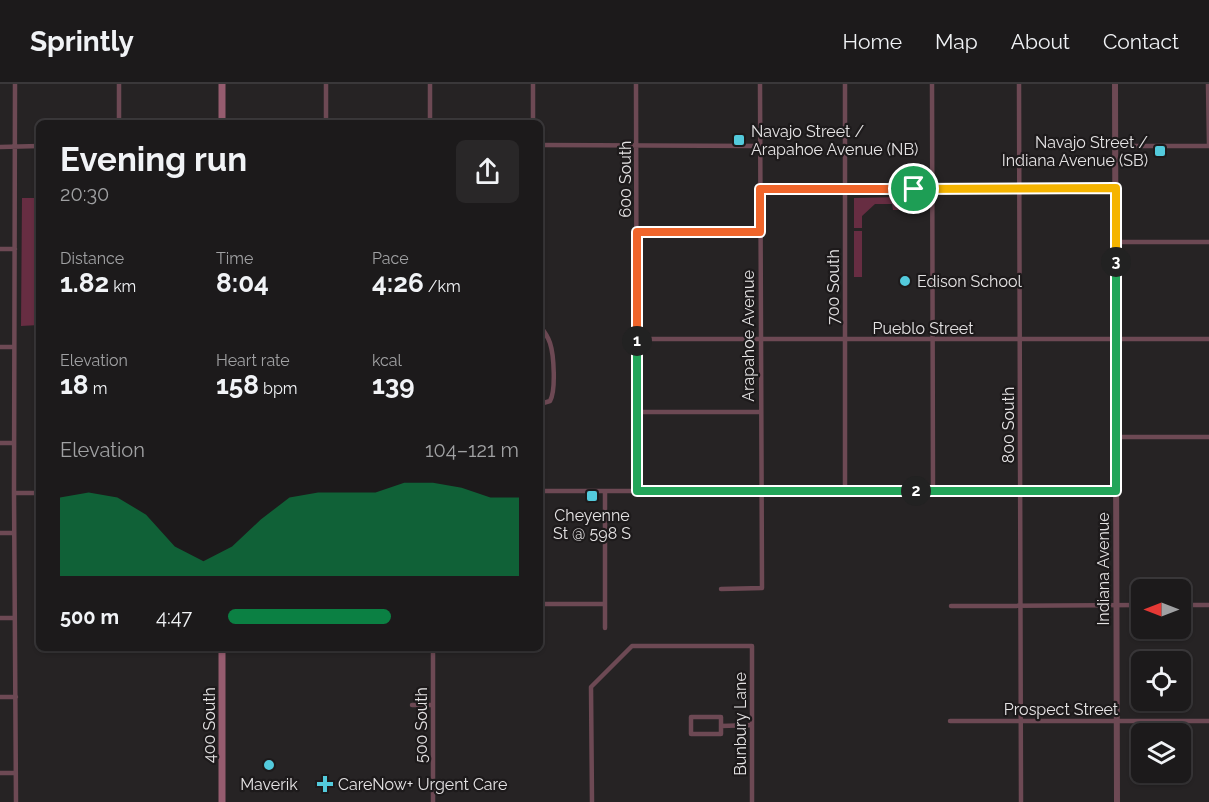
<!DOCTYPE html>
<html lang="en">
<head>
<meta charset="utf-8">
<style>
	:root { --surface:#1c1a1b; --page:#292728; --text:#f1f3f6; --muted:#a0a1a3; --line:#3a383a; --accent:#0b8043 }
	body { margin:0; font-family:Raleway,sans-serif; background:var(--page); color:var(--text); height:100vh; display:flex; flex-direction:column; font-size:22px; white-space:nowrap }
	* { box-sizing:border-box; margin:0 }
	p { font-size:20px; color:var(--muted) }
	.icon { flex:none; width:33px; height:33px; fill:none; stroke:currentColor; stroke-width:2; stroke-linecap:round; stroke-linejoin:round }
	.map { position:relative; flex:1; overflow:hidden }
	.sheet { position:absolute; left:36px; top:36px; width:507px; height:531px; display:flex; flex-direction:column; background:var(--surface); border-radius:9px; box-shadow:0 2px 4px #0004,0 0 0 2px var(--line) }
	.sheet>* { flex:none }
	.needle { width:39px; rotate:270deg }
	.tools { position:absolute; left:1131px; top:495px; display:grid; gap:12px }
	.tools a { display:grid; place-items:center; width:60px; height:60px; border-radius:9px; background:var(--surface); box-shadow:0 2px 4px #0004,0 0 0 2px var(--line); font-size:30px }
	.pin { position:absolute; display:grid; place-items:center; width:51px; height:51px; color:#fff; margin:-26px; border:3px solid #fff; border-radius:50%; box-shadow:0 2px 6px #0007 }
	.km { position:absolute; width:30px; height:30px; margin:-15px; border-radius:50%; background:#222; color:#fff; font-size:16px; line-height:30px; text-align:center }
	.round { display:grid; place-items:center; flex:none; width:63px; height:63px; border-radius:9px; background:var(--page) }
	.overview { display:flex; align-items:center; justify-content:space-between; height:102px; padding:0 24px }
	h1 { font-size:33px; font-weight:700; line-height:45px }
	.metrics { display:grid; grid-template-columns:repeat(3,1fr); gap:9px; height:102px; padding:6px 24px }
	.metrics div { display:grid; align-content:center }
	.metrics b { font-size:26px; font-weight:700 }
	.metrics small { font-size:16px; font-weight:400 }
	.metrics p { font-size:16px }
	.chart { height:168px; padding:12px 24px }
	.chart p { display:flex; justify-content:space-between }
	.chart svg { width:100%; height:108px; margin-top:6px; fill:var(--accent); opacity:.7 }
	ul { padding:0 24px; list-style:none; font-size:20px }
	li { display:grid; grid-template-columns:96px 72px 1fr; align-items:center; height:45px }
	li i { height:15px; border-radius:8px; background:var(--accent) }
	header { display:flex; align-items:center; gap:36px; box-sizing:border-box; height:84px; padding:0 30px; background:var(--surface); border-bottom:2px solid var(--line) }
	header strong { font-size:28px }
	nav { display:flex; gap:33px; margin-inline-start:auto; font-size:21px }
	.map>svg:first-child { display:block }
	.green { fill:#672d42 }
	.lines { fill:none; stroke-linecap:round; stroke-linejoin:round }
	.minor { stroke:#6d4954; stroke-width:4.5 }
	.tertiary { stroke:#6d4954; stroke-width:6 }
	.secondary { stroke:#965c6f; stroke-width:7 }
	.split-1-casing { stroke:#fff; stroke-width:12 }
	.split-2-casing { stroke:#fff; stroke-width:12 }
	.split-3-casing { stroke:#fff; stroke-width:12 }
	.split-4-casing { stroke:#fff; stroke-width:12 }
	.split-1 { stroke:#f0652b; stroke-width:8 }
	.split-2 { stroke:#22a559; stroke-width:8 }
	.split-3 { stroke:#22a559; stroke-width:8 }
	.split-4 { stroke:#f5b400; stroke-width:8 }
	.poi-dot { fill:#53cadc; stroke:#1d1a1b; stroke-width:2 }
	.labels { text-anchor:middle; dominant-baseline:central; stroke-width:4.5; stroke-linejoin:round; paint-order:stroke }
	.poi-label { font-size:16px; fill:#e5e3e4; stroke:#1d1a1b; text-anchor:start }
	.street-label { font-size:16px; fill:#e5e3e4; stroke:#1d1a1b }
</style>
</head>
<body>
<header>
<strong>Sprintly</strong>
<nav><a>Home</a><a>Map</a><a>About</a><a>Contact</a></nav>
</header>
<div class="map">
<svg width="1209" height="718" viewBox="0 0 1209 718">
	<rect width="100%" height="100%" fill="#262324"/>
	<!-- green -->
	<path class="green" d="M904,113V126H893L892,120H875L862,132V144H854V114Z
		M22,114H39V241L21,242Z
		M854,147H862V193H854Z"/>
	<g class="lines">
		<!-- minor -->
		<path class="minor" d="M15,0L14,409L16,718
			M119,0V39
			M326,0V39
			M430,0V39
			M533,0V39
			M636,0L637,407
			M845,0V407
			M932,0L933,407
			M1019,0L1021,718
			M1208,0L1209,61
			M540,61L760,62
			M1116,62H1209
			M0,63L39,62
			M760,105L1116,104
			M637,148H760
			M1116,158H1209
			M0,165H15
			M540,242C544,247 548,253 550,259C554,271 556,307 550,317L540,320
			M637,255H1209
			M0,263H14
			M637,328H760
			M1116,353H1209
			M0,359H14
			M540,407H1116
			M605,407V544
			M14,409H39
			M0,449H14
			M721,505L762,504L760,0
			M540,520H605
			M1180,521H1209
			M951,522L1142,521
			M0,534H14
			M433,564V718
			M0,613H16
			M412,621H433
			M950,637H1209
			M721,642V633H691V650H721V642L752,641
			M0,689H16
			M592,718L591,603L632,562H752V718"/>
		<!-- tertiary -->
		<path class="tertiary" d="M1115,0L1117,718"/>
		<!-- secondary -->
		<path class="secondary" d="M222,0V39
			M222,564V718"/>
	</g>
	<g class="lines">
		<!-- split-1 casing -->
		<g class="split-1-casing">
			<path id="split-1" d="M637,257V148H760V105H914"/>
		</g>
		<!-- split-2 casing -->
		<g class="split-2-casing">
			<path id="split-2" d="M637,257V407H916"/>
		</g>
		<!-- split-3 casing -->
		<g class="split-3-casing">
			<path id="split-3" d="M916,407H1116V178"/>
		</g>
		<!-- split-4 casing -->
		<g class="split-4-casing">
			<path id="split-4" d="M914,105L1116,104V178"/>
		</g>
		<!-- split-1 -->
		<use href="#split-1" class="split-1"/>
		<!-- split-2 -->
		<use href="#split-2" class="split-2"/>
		<!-- split-3 -->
		<use href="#split-3" class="split-3"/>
		<!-- split-4 -->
		<use href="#split-4" class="split-4"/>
	</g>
	<!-- markers -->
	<g class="poi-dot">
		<rect x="733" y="50" width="12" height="12" rx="3"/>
		<rect x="1154" y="61" width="12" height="12" rx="3"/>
		<circle cx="905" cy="197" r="6"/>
		<rect x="586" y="406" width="12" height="12" rx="3"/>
		<circle cx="269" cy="681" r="6"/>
		<path d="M322 691h6v6h6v6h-6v6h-6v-6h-6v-6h6z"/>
	</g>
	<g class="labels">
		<!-- poi labels -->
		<g class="poi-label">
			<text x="751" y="47">Navajo Street /<tspan x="751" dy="18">Arapahoe Avenue (NB)</tspan></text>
			<text x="1148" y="58" text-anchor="end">Navajo Street /<tspan x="1148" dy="18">Indiana Avenue (SB)</tspan></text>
			<text x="917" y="197">Edison School</text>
			<text x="592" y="431" text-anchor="middle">Cheyenne<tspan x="592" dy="18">St @ 598 S</tspan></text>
			<text x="269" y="700" text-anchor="middle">Maverik</text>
			<text x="338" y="700">CareNow+ Urgent Care</text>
		</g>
		<!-- street labels -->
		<g class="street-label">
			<text transform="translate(625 95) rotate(-90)">600 South</text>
			<text transform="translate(833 203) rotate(-90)">700 South</text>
			<text x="923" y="244">Pueblo Street</text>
			<text transform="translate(748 252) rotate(-90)">Arapahoe Avenue</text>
			<text transform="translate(1008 341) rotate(-90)">800 South</text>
			<text transform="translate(1103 485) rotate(-90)">Indiana Avenue</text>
			<text x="1061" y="625">Prospect Street</text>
			<text transform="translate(740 640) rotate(-90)">Bunbury Lane</text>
			<text transform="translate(209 641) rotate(-90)">400 South</text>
			<text transform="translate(421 641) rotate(-90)">500 South</text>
		</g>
	</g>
</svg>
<div class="tools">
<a><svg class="needle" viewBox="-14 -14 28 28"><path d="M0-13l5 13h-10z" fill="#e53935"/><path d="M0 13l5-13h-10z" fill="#a0a1a3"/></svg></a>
<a><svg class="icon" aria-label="locate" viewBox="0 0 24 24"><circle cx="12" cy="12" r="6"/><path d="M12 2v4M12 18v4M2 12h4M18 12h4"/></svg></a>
<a><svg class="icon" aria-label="layers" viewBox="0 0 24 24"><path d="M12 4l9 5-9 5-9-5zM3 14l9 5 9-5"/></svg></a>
</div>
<div class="pin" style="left:914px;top:105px;background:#1e9e55"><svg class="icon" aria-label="arrive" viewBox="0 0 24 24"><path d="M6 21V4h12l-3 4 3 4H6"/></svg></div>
<b class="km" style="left:637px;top:257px">1</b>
<b class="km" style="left:916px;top:407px">2</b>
<b class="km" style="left:1116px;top:178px">3</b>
<section class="sheet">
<div class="overview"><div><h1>Evening run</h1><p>20:30</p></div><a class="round"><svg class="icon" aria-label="share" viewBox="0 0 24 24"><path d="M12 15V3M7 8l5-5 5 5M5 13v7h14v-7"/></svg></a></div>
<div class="metrics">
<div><p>Distance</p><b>1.82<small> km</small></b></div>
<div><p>Time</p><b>8:04</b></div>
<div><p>Pace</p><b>4:26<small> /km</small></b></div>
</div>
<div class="metrics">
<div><p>Elevation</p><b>18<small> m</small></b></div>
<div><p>Heart rate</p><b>158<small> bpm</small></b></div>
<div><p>kcal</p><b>139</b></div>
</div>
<div class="chart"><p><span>Elevation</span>104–121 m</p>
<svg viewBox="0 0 160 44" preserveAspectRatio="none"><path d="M0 44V12L10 10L20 12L30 19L40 32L50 38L60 32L70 21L80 12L90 10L100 10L110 10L120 6L130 6L140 8L150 12L160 12V44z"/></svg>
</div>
<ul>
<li><b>500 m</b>4:47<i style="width:56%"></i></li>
</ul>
</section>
</div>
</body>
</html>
